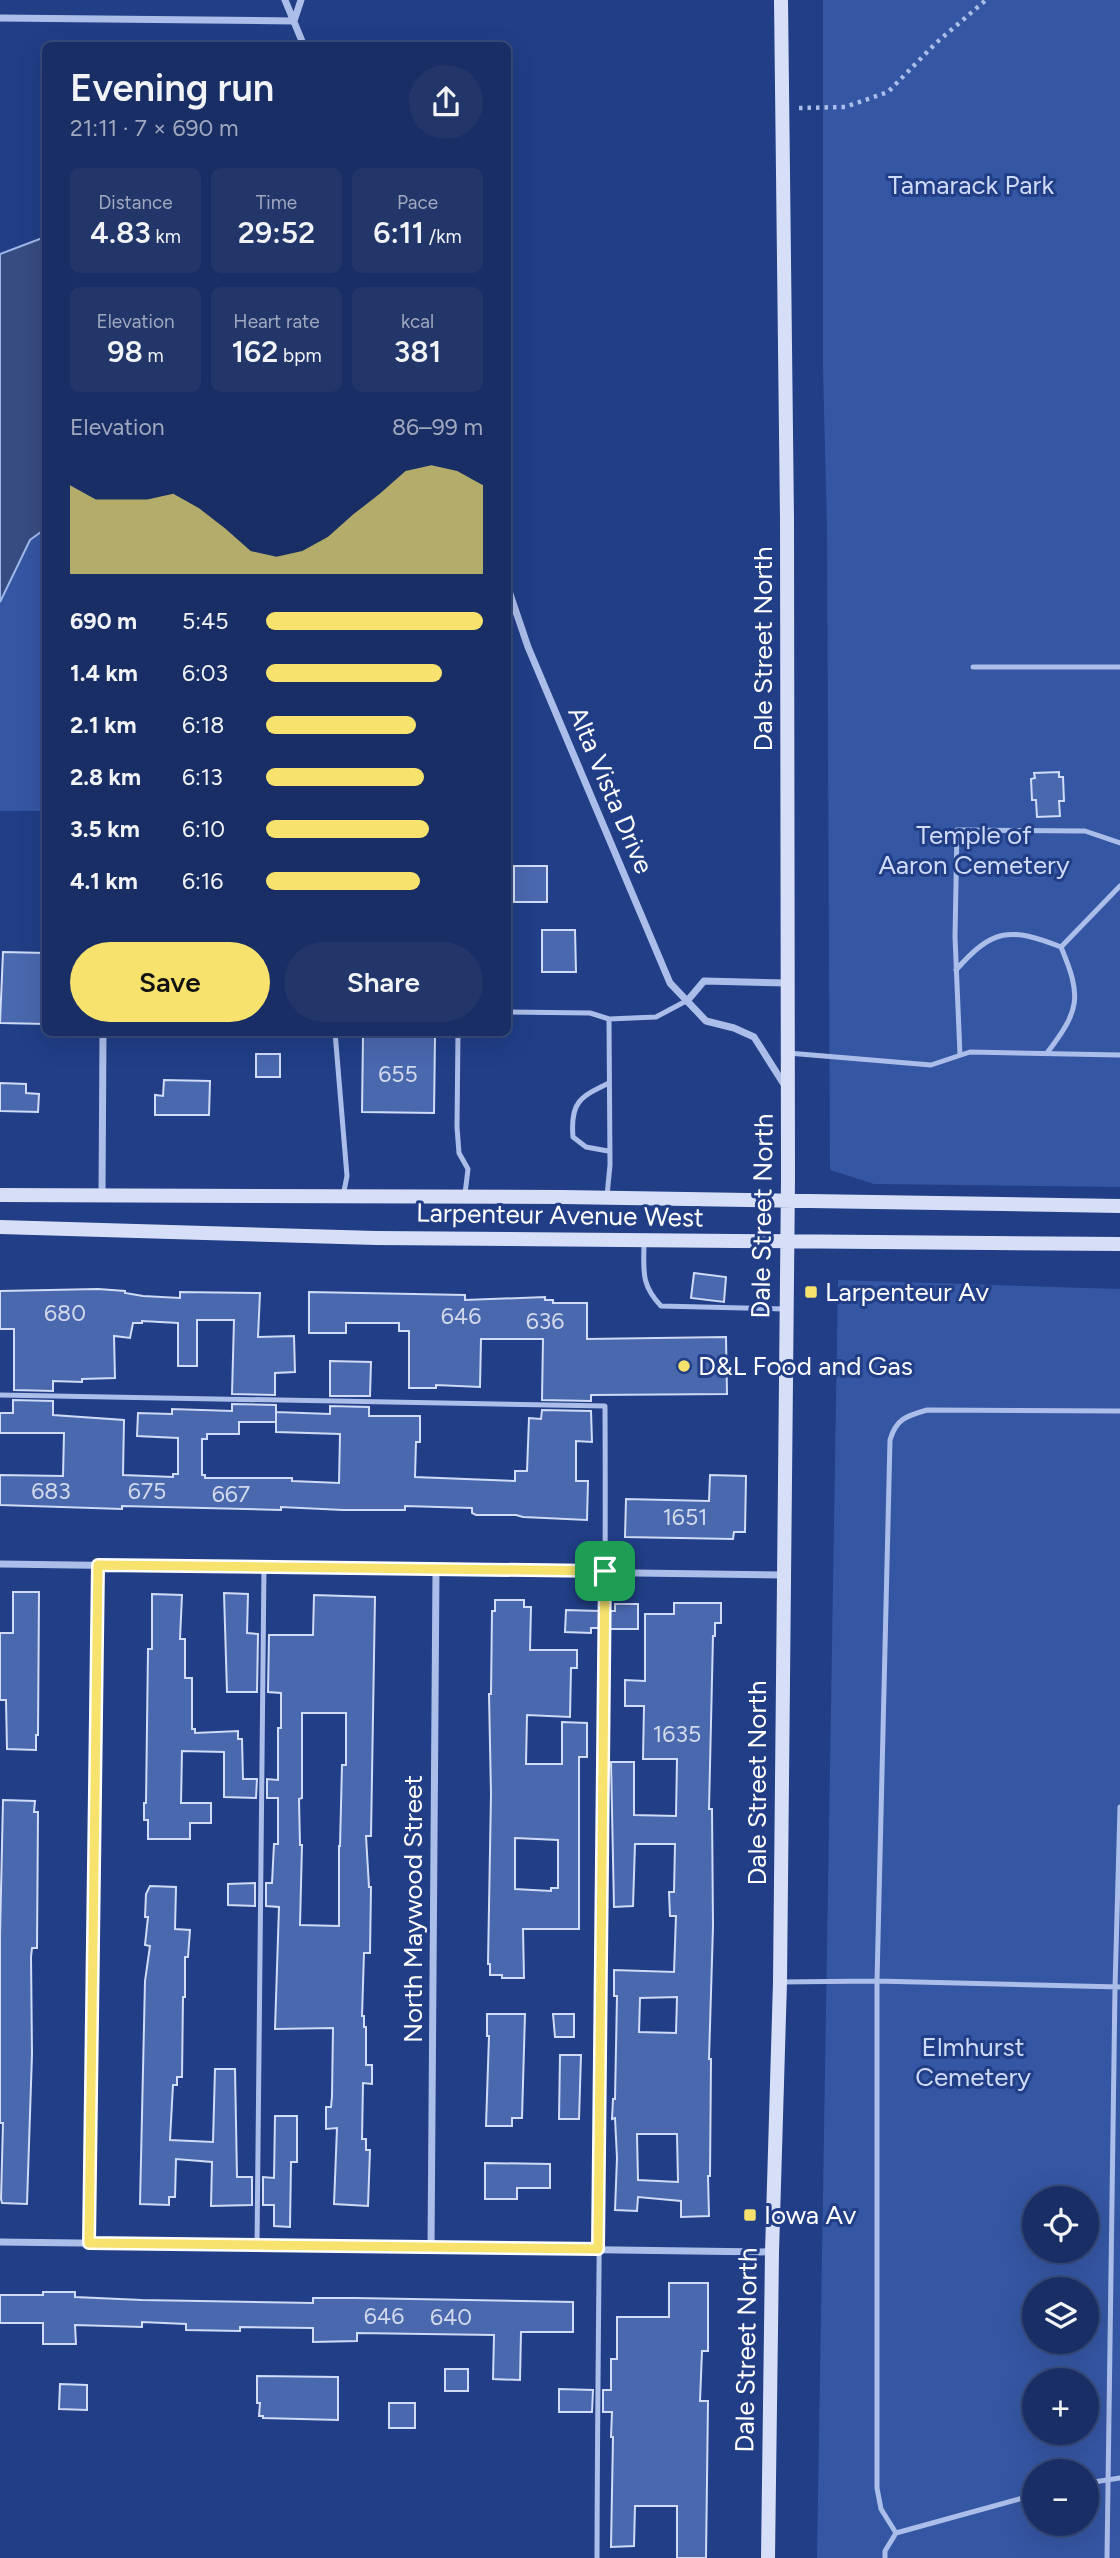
<!DOCTYPE html>
<html lang="en">
<head>
<meta charset="utf-8">
<style>
	:root { --surface:#192e64; --page:#22366a; --text:#f1f3f6; --muted:#9fa8bf; --line:#374a78; --accent:#f6e26d }
	body { margin:0; font-family:Figtree,sans-serif; background:var(--page); color:var(--text); height:100vh; display:flex; flex-direction:column; font-size:26px; white-space:nowrap }
	* { box-sizing:border-box; margin:0 }
	p { font-size:23px; color:var(--muted) }
	.icon { flex:none; width:38px; height:38px; fill:none; stroke:currentColor; stroke-width:2; stroke-linecap:round; stroke-linejoin:round }
	.map { position:relative; flex:1; overflow:hidden }
	.side { position:absolute; left:42px; top:42px; width:469px; height:994px; display:flex; flex-direction:column; background:var(--surface); border-radius:10px; box-shadow:0 7px 28px #0002,0 0 0 2px var(--line) }
	.side>* { flex:none }
	.tools { position:absolute; left:1022px; top:2186px; display:grid; gap:14px }
	.tools a { display:grid; place-items:center; width:77px; height:77px; border-radius:50%; background:var(--surface); box-shadow:0 7px 28px #0002,0 0 0 2px var(--line); font-size:35px }
	.pin { position:absolute; display:grid; place-items:center; width:60px; height:60px; color:#fff; margin:-30px; border-radius:14px; box-shadow:0 4px 10px #0006 }
	.round { display:grid; place-items:center; flex:none; width:74px; height:74px; border-radius:37px; background:var(--page) }
	.head { display:flex; align-items:center; justify-content:space-between; height:119px; padding:0 28px }
	h1 { font-size:38px; font-weight:600; line-height:52px }
	.figures { display:grid; grid-template-columns:repeat(3,1fr); gap:10px; height:119px; padding:7px 28px }
	.figures div { display:grid; align-content:center; border-radius:10px; background:var(--page); text-align:center }
	.figures b { font-size:30px; font-weight:600 }
	.figures small { font-size:19px; font-weight:400 }
	.figures p { font-size:19px }
	.chart { height:196px; padding:14px 28px }
	.chart p { display:flex; justify-content:space-between }
	.chart svg { width:100%; height:126px; margin-top:7px; fill:var(--accent); opacity:.7 }
	.cta { display:flex; gap:14px; margin-top:auto; padding:14px 28px }
	.cta a { flex:1; height:80px; border-radius:42px; background:var(--accent); color:#111; font-size:28px; font-weight:600; line-height:80px; text-align:center }
	.cta a+a { background:var(--page); color:var(--text) }
	ul { padding:0 28px; list-style:none; font-size:23px }
	li { display:grid; grid-template-columns:112px 84px 1fr; align-items:center; height:52px }
	li i { height:18px; border-radius:9px; background:var(--accent) }
	.map>svg:first-child { display:block }
	.green { fill:#3556a3; fill-rule:evenodd }
	.water { fill:#374c81; stroke:#9fb7ea; stroke-width:2 }
	.building { fill:#4a68ae; stroke:#cfdbf7; stroke-width:2; fill-rule:evenodd }
	.lines { fill:none; stroke-linecap:round; stroke-linejoin:round }
	.path { stroke:#abbee9; stroke-width:4.5; stroke-dasharray:3.5 5; stroke-linecap:butt }
	.service { stroke:#abbee9; stroke-width:5 }
	.minor { stroke:#abbee9; stroke-width:7 }
	.secondary { stroke:#d6dff7; stroke-width:14 }
	.route-casing { stroke:#fff; stroke-width:14 }
	.route { stroke:#f6e26d; stroke-width:9 }
	.poi-dot { fill:#f6e26d; stroke:#213e86; stroke-width:2.5 }
	.labels { text-anchor:middle; dominant-baseline:central; stroke-width:6; stroke-linejoin:round; paint-order:stroke }
	.number-label { font-size:23px; fill:#d2d9eb }
	.park-label { font-size:26px; fill:#cfdbf7; stroke:#213e86 }
	.street-label { font-size:26px; fill:#fff; stroke:#213e86 }
	.poi-label { font-size:26px; fill:#fff; stroke:#213e86; text-anchor:start }
</style>
</head>
<body>
<div class="map">
<svg width="1120" height="2558" viewBox="0 0 1120 2558">
	<rect width="100%" height="100%" fill="#213e86"/>
	<!-- green -->
	<path class="green" d="M823,0H1120V1187L874,1184L830,1170L827,528L823,370Z
		M45,526V811H0V602L30,539Z
		M838,1280L1120,1289V2558H817ZM1034,2198H1087V2250H1034ZM1034,2289H1087V2342H1034ZM1034,2380H1087V2432H1034ZM1034,2471H1087V2524H1034Z"/>
	<!-- water -->
	<path class="water" d="M45,237V529L30,540L0,602V254Z"/>
	<!-- building -->
	<path class="building" d="M1059,772V777H1063L1064,801H1059L1060,816L1037,817L1036,800H1032L1031,779L1035,778L1034,773Z
		M514,866H547V902H514Z
		M542,930H575L576,972H542Z
		M3,952L46,953V1024L0,1023Z
		M363,1036L435,1037L434,1113L362,1112Z
		M256,1054H280V1077H256Z
		M164,1080L210,1081L209,1115H155V1095L163,1096Z
		M0,1083L26,1084V1093L39,1094L38,1112L0,1111Z
		M694,1273L726,1277L724,1302L691,1298Z
		M98,1289L125,1291V1293L143,1296L180,1298V1292L260,1293L258,1337L294,1336L295,1372L275,1373V1395L232,1394L234,1320H197V1366H178V1323L142,1321V1323H133L130,1338L114,1336L115,1378L82,1379V1382L53,1381V1391L14,1390V1329H0V1291Z
		M309,1292L465,1295V1300L545,1297V1300H553V1303H587V1339L726,1337L727,1394L591,1395V1401L542,1400L543,1339H481L480,1387L436,1385V1388H409V1331H399V1323H346V1333H309Z
		M330,1361L371,1362L370,1396H330Z
		M13,1400L53,1401V1415L124,1420L123,1475L173,1477V1474H178V1438L137,1436L138,1413L172,1414V1409L232,1411V1404L276,1405V1422H239V1434H207V1439H202V1475H205V1478H292V1481L339,1483L340,1434L276,1432V1412L330,1414V1406L369,1407V1416H420V1442H416L415,1477L515,1481V1471H527L529,1418L541,1419L542,1410L591,1411L592,1442L576,1441V1481H588L587,1520L523,1517L516,1515H476L472,1513V1508L405,1506V1510H343L281,1507V1510L122,1506V1509L0,1505V1475L63,1476L64,1433H0V1413H13Z
		M710,1475L746,1476L745,1532H734L733,1539L625,1537L626,1499L709,1501Z
		M13,1592H39L38,1735H36V1750L7,1749L6,1700H0V1633H13Z
		M224,1593L248,1594L247,1633L258,1634L257,1692H227Z
		M152,1594L182,1595L180,1639H185V1678H192V1729H195V1733L238,1731V1739H242L243,1779H257L256,1798L224,1797V1752L182,1751L181,1803H211V1823H190V1839H148V1820H144V1803H146L148,1649H152Z
		M314,1595L375,1597L371,1836H366L369,1887H371L370,1953H364L362,2016H364V2027H366V2065H372V2084L363,2083L362,2139H366V2150H370L368,2206L334,2204L337,2128L326,2129V2107H331L332,2096L333,2028L275,2029L279,1907L266,1906V1883H272L274,1844H278V1798H267V1779L278,1780V1728H281V1693L268,1692L269,1635H313ZM302,1713H346V1765H342L340,1846H339V1926L300,1925L302,1845H300L299,1799L302,1798Z
		M495,1600H524V1607H531L530,1650H577V1668H571L570,1717L527,1715L526,1764H562V1722L587,1723V1757H579V1929H523L524,1978H502V1975H490V1964H488L491,1794L489,1694H491L492,1611H495ZM515,1838L558,1840V1888H551V1891L515,1889Z
		M674,1603H721V1623H715V1636H713L709,1809H712L713,1926L709,2059H711L710,2176H708L709,2216L681,2217V2201L638,2197L637,2211L615,2210L617,2158L615,2118L612,2119L613,2099H615L617,1996H614V1970L674,1972L676,1916H670L669,1892H674L675,1844H635L633,1906L614,1907L611,1762H634V1815L676,1816L677,1759H643L644,1706H625V1680L645,1681V1614H674ZM677,1997L676,2033L639,2032L640,1998ZM637,2134H677L678,2182L638,2180Z
		M615,1604H638V1629H610V1611H615Z
		M566,1610L600,1611V1628H591V1633L565,1632Z
		M3,1800L35,1801L34,1812H38L37,1948H32L31,1957L32,2054L27,2204L2,2203L1,2199L3,2123H0V1936Z
		M255,1883V1906L228,1905V1884Z
		M150,1886L176,1887L175,1929L190,1930L188,1957H185V1997H183L182,2077H177V2085H173L170,2140L213,2142L215,2069H235L237,2177H252V2205L211,2206L212,2162L176,2159L175,2197H169V2205L140,2204L145,1981L150,1946L145,1945L148,1917H145L146,1894Z
		M487,2014H525L522,2118H512V2126H486L489,2036H487Z
		M553,2014H574V2037H555Z
		M560,2055H581L579,2119H559Z
		M275,2116H297V2162H291L290,2227L274,2226V2205H263V2177L274,2178Z
		M485,2163L550,2164V2188H517V2199H485Z
		M669,2283H708V2351H702L700,2401H708L706,2558H677V2506H635L634,2546L611,2547L613,2437H611L612,2412H603V2390H611V2359H617V2317H669Z
		M43,2292H75V2297L142,2300L313,2303V2298H356L573,2302V2332H521L520,2380L493,2379L494,2335L357,2333V2341L313,2342V2328L240,2327V2331L186,2330V2324L142,2322V2327L75,2325L76,2344H43V2323H0V2295H43Z
		M445,2369H468V2391H445Z
		M257,2376L338,2377V2420L263,2418V2416H259L260,2403H257Z
		M60,2384L87,2385V2410L59,2409Z
		M559,2389L593,2390L592,2412H559Z
		M389,2403H415V2428H389Z"/>
	<g class="lines">
		<!-- path -->
		<path class="path" d="M799,108L845,107L888,92L936,43L986,0"/>
		<!-- service -->
		<path class="service" d="M973,667H1120
			M1061,947L1120,886
			M956,970C993,928 1010,927 1061,947C1082,997 1080,1010 1047,1053
			M508,1012L590,1013L609,1019
			M335,1032L347,1176L343,1196
			M458,1032L457,1127L459,1153L468,1169L465,1194
			M788,1053L931,1065L970,1052L1120,1055
			M960,1055L955,937L957,830L1085,831L1120,843
			M608,1151L586,1147L573,1137C570,1102 580,1097 609,1083
			M607,1196L610,1165L609,1019L656,1017L688,1000
			M644,1241C644,1270 640,1284 661,1306L785,1309
			M0,1395L605,1406C607,1790 598,2174 597,2558
			M780,1982L877,1981L1120,1987
			M257,2246L264,1567
			M1087,2483L1120,2478
			M896,2533L881,2509L877,2488V1981L890,1440C896,1419 906,1416 927,1410L1120,1411
			M885,2558V2551L896,2533L1034,2495
			M1107,2558L1115,1987L1120,1807"/>
		<!-- minor -->
		<path class="minor" d="M285,0L304,46
			M0,18L294,21L301,0
			M508,588L528,647L670,983L706,1021L734,1028L754,1037L785,1086
			M688,1000L704,981L788,983
			M102,1196L103,1032
			M0,1564L783,1575
			M0,2242L772,2252
			M89,2243L98,1565
			M431,2248L436,1570"/>
		<!-- secondary -->
		<path class="secondary" d="M0,1195L562,1197L1120,1206
			M0,1227L376,1238L1120,1244
			M768,2558L772,2252L780,1982L788,1178L787,520L781,0"/>
	</g>
	<g class="lines">
		<!-- route casing -->
		<g class="route-casing">
			<path id="route" d="M98,1565L605,1571L598,2249L89,2243Z"/>
		</g>
		<!-- route -->
		<use href="#route" class="route"/>
	</g>
	<!-- markers -->
	<g class="poi-dot">
		<rect x="804" y="1285" width="14" height="14" rx="3.5"/>
		<circle cx="684" cy="1366" r="7"/>
		<rect x="743" y="2208" width="14" height="14" rx="3.5"/>
	</g>
	<g class="labels">
		<!-- number labels -->
		<g class="number-label">
			<text x="398" y="1074">655</text>
			<text x="65" y="1313">680</text>
			<text x="461" y="1316">646</text>
			<text x="545" y="1321">636</text>
			<text x="51" y="1491">683</text>
			<text x="147" y="1491">675</text>
			<text x="231" y="1494">667</text>
			<text x="685" y="1517">1651</text>
			<text x="677" y="1734">1635</text>
			<text x="384" y="2316">646</text>
			<text x="451" y="2317">640</text>
		</g>
		<!-- park labels -->
		<g class="park-label">
			<text x="971" y="185">Tamarack Park</text>
			<text x="974" y="835">Temple of<tspan x="974" dy="30">Aaron Cemetery</tspan></text>
			<text x="973" y="2047">Elmhurst<tspan x="973" dy="30">Cemetery</tspan></text>
		</g>
		<!-- street labels -->
		<g class="street-label">
			<text transform="translate(763 649) rotate(-90)">Dale Street North</text>
			<text transform="translate(611 790) rotate(67)">Alta Vista Drive</text>
			<text transform="translate(560 1215) rotate(1)">Larpenteur Avenue West</text>
			<text transform="translate(762 1216) rotate(-89)">Dale Street North</text>
			<text transform="translate(757 1783) rotate(-90)">Dale Street North</text>
			<text transform="translate(413 1909) rotate(-90)">North Maywood Street</text>
			<text transform="translate(746 2350) rotate(-89)">Dale Street North</text>
		</g>
		<!-- poi labels -->
		<g class="poi-label">
			<text x="825" y="1292">Larpenteur Av</text>
			<text x="698" y="1366">D&amp;L Food and Gas</text>
			<text x="764" y="2215">Iowa Av</text>
		</g>
	</g>
</svg>
<div class="tools">
<a><svg class="icon" aria-label="locate" viewBox="0 0 24 24"><circle cx="12" cy="12" r="6"/><path d="M12 2v4M12 18v4M2 12h4M18 12h4"/></svg></a>
<a><svg class="icon" aria-label="layers" viewBox="0 0 24 24"><path d="M12 4l9 5-9 5-9-5zM3 14l9 5 9-5"/></svg></a>
<a>+</a>
<a>−</a>
</div>
<div class="pin" style="left:605px;top:1571px;background:#1e9e55"><svg class="icon" aria-label="arrive" viewBox="0 0 24 24"><path d="M6 21V4h12l-3 4 3 4H6"/></svg></div>
<section class="side">
<div class="head"><div><h1>Evening run</h1><p>21:11 · 7 × 690 m</p></div><a class="round"><svg class="icon" aria-label="share" viewBox="0 0 24 24"><path d="M12 15V3M7 8l5-5 5 5M5 13v7h14v-7"/></svg></a></div>
<div class="figures">
<div><p>Distance</p><b>4.83<small> km</small></b></div>
<div><p>Time</p><b>29:52</b></div>
<div><p>Pace</p><b>6:11<small> /km</small></b></div>
</div>
<div class="figures">
<div><p>Elevation</p><b>98<small> m</small></b></div>
<div><p>Heart rate</p><b>162<small> bpm</small></b></div>
<div><p>kcal</p><b>381</b></div>
</div>
<div class="chart"><p><span>Elevation</span>86–99 m</p>
<svg viewBox="0 0 160 44" preserveAspectRatio="none"><path d="M0 44V13L10 18L20 18L30 18L40 16L50 21L60 28L70 36L80 38L90 36L100 31L110 23L120 16L130 8L140 6L150 8L160 13V44z"/></svg>
</div>
<ul>
<li><b>690 m</b>5:45<i style="width:100%"></i></li>
<li><b>1.4 km</b>6:03<i style="width:81%"></i></li>
<li><b>2.1 km</b>6:18<i style="width:69%"></i></li>
<li><b>2.8 km</b>6:13<i style="width:73%"></i></li>
<li><b>3.5 km</b>6:10<i style="width:75%"></i></li>
<li><b>4.1 km</b>6:16<i style="width:71%"></i></li>
</ul>
<div class="cta"><a>Save</a><a>Share</a></div>
</section>
</div>
</body>
</html>
